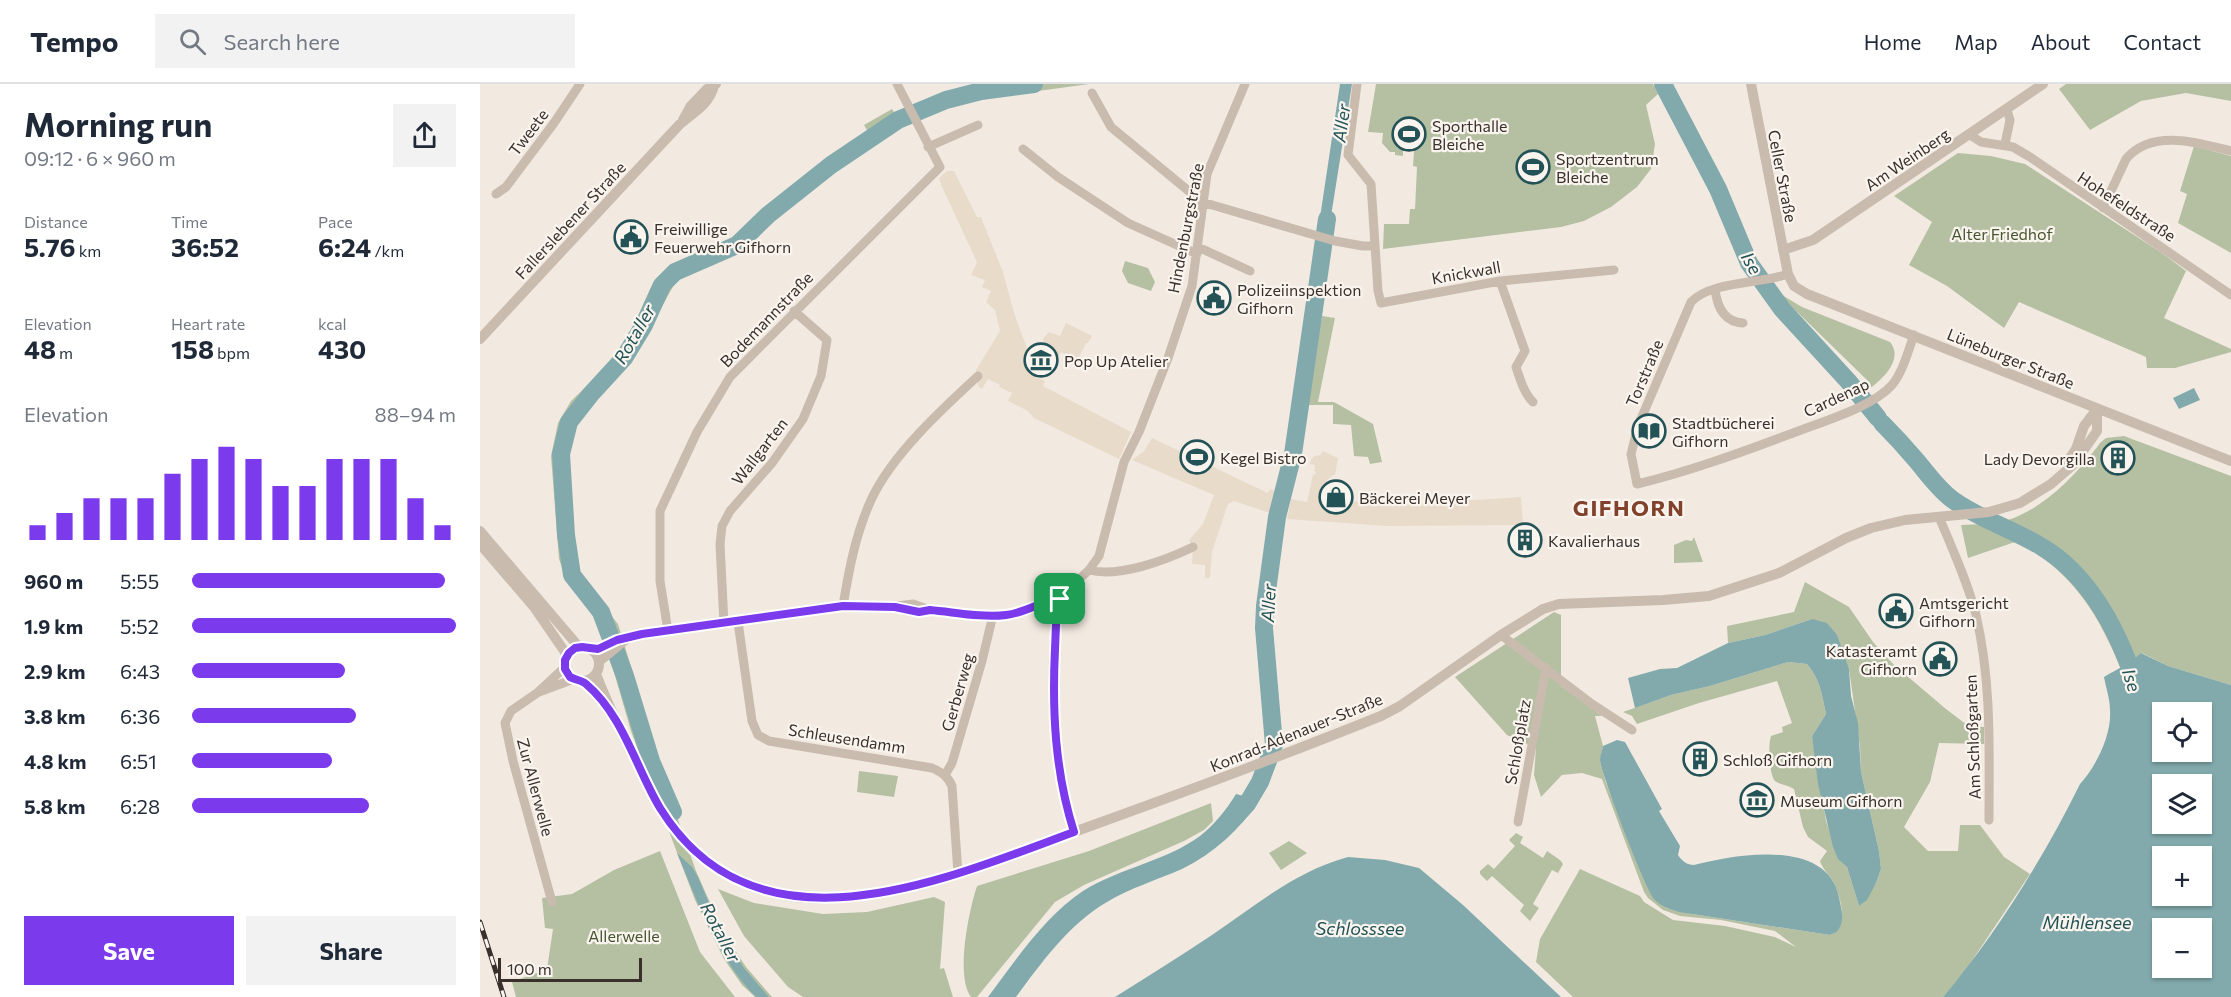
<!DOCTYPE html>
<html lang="en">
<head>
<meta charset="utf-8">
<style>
	:root { --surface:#fff; --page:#f2f2f3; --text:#1f2937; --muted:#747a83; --line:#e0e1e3; --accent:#7c3aed }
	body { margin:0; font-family:Commissioner,sans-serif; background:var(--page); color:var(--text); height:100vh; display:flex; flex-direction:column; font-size:22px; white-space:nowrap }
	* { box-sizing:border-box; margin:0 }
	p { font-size:20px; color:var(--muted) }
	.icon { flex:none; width:33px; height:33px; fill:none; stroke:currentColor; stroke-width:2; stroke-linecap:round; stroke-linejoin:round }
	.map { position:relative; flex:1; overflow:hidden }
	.sheet { display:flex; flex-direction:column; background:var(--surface); width:480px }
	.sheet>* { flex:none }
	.buttons { position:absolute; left:1672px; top:618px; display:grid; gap:12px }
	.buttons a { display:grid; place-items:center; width:60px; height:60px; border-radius:0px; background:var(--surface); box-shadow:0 2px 4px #0004; font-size:30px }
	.scale { position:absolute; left:18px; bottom:15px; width:144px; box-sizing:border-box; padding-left:6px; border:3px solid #39302c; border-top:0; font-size:16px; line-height:21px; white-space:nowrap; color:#39302c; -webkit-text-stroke:4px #f9f4ee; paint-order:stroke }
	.pin { position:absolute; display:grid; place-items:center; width:51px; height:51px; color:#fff; margin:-26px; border-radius:12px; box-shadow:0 3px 9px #0006 }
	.round { display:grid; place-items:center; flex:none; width:63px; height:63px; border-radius:0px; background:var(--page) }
	.headline { display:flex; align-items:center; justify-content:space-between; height:102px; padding:0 24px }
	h1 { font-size:33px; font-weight:700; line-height:45px }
	.metrics { display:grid; grid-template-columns:repeat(3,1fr); gap:9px; height:102px; padding:6px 24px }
	.metrics div { display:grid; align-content:center }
	.metrics b { font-size:26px; font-weight:700 }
	.metrics small { font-size:16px; font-weight:400 }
	.metrics p { font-size:16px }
	.chart { height:168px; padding:12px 24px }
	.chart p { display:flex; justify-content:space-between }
	.chart svg { width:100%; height:108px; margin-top:6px; stroke:var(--accent); stroke-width:6 }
	.cta { display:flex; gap:12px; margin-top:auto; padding:12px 24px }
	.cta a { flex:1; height:69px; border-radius:0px; background:var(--accent); color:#fff; font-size:24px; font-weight:700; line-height:69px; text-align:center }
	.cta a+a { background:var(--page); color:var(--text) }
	ul { padding:0 24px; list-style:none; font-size:20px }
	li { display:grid; grid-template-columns:96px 72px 1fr; align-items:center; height:45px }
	li i { height:15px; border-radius:8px; background:var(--accent) }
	header { display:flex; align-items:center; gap:36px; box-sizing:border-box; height:84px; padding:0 30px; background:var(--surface); border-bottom:2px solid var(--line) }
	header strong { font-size:28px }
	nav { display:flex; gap:33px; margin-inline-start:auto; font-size:21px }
	.search { width:420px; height:54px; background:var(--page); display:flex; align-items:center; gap:15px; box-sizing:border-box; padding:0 21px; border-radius:0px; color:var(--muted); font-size:22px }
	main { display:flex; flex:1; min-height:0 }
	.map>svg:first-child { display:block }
	.green { fill:#b5c0a2 }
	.plaza { fill:#e8dbca }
	.water { fill:#82aaad; fill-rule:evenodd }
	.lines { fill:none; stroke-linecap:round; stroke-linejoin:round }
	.river { stroke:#82aaad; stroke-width:18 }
	.minor { stroke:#c9bbae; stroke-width:9 }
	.tertiary { stroke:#c9bbae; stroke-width:10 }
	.rail-casing { stroke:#39302c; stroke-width:5 }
	.rail { stroke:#f9f4ee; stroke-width:3; stroke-dasharray:9; stroke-linecap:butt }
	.route-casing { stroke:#fff; stroke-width:12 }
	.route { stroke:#7c3aed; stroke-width:8 }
	.labels { text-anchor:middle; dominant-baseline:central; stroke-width:4.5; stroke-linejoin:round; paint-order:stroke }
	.poi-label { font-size:16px; fill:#39302c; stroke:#f9f4ee; text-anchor:start }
	.street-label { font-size:16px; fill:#39302c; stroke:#f9f4ee }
	.park-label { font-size:16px; fill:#475531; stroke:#f9f4ee }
	.water-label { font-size:18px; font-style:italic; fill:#245357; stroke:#f9f4ee }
	.district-label { font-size:22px; font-weight:bold; letter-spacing:1.5px; fill:#81412b; stroke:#f9f4ee }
</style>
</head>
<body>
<header>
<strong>Tempo</strong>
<div class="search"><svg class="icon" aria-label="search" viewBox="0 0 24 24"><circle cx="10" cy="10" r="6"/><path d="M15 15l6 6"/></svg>Search here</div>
<nav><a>Home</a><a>Map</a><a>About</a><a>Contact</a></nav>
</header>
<main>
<section class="sheet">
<div class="headline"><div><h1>Morning run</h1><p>09:12 · 6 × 960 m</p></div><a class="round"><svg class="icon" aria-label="share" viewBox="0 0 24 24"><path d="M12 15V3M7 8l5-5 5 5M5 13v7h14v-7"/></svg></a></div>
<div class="metrics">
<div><p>Distance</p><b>5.76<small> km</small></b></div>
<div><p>Time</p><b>36:52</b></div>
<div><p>Pace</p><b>6:24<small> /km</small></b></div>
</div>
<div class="metrics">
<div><p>Elevation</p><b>48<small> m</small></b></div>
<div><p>Heart rate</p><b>158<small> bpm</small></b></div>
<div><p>kcal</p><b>430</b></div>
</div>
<div class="chart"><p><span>Elevation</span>88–94 m</p>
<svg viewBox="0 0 160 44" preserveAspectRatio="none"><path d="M5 44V38M15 44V33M25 44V27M35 44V27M45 44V27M55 44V17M65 44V11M75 44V6M85 44V11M95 44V22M105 44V22M115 44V11M125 44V11M135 44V11M145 44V27M155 44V38"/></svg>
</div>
<ul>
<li><b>960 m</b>5:55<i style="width:96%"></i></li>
<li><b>1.9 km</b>5:52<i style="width:100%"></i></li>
<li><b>2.9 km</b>6:43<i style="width:58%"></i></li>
<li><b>3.8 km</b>6:36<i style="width:62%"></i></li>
<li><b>4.8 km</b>6:51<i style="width:53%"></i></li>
<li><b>5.8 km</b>6:28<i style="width:67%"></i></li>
</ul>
<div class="cta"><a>Save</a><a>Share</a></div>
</section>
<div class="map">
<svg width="1751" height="913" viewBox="0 0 1751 913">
	<rect width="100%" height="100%" fill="#f2eae1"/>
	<!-- green -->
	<path class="green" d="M504,0H609L544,9L498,12L450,27L419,42L374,69L311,119L252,170L208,189L195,199L152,277L100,328L89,351V413L98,485L103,496L138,540L196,730L216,787L243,848L266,883L292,913H275L262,901L244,875L215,816L151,647L122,547L113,531L85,492L79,475L71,372L78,339L91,317L132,278L145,260L173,199L196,180L257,153L299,112L351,71L388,48L384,41L412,25L416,31L459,11Z
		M896,0H1173L1178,10L1166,21L1175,60L1171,85L1157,103L1131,123L1104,137L1081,143L903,165L904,140H929L930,125H935L937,83L933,82L934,67L923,66V72L915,71V68H910L902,59L903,49L888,48Z
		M1586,0H1751V17L1706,9L1661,17L1610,46L1579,5Z
		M1714,62L1751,72V169L1698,139L1707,110L1700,107Z
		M1478,69L1511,72L1545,80L1682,169L1706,187L1684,234L1751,265V268L1695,284H1667L1666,273L1539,218L1524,244L1467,202L1429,181L1452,138L1414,112Z
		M645,177L668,184L675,198L671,207L648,199L642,187Z
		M1302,211L1322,223L1410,258C1424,275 1403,295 1389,305L1388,297L1309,220Z
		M842,232L855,234L838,318H854L893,340L902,378L890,380L888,373L874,372L871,341L853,340V321H826Z
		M1644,352L1751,392V601L1688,582L1662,569L1649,580L1640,583C1616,525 1592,490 1538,457L1488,474L1481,441C1496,440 1513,441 1528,436C1565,424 1598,389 1620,359L1626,354Z
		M1214,453L1223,478L1194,479V461L1206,456L1212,457Z
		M1325,498L1369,523L1393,558L1413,580L1466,625L1483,638L1492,642L1504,643V660L1459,659L1450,698L1424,743L1448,767H1478L1480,741H1500L1524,773L1550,790L1485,887L1463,913H1093L1056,878L1060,855L1100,785L1160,812L1164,818L1193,836L1245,842L1295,853L1316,863L1295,847L1241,836L1200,832L1183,826L1168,814L1164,808L1122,695L1102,689L1082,691L1061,713L1054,691L1056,664L1027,651L975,593L1074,528L1081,531V602L1122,632H1115L1123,662L1120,677L1126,699L1147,750L1187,824L1212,830L1350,851L1357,848C1367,835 1360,811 1353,797C1348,789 1343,786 1340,777L1347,767L1328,753L1323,743L1314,705C1308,701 1300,701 1295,697C1289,691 1288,660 1291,652L1303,648L1302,643L1312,639L1297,597L1219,619L1157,640L1152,632L1143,628L1191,611L1230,602L1308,578L1327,580C1340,595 1342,611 1346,630L1332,652L1346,737L1359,775L1367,783L1379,822L1396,799L1401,785L1399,767L1381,688L1380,662L1369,585L1332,535L1285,551L1248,559L1247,542L1314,528Z
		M379,687L418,692L414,713L377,708Z
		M731,719L733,737L724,746L704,757L604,801L575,818L497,913H491C475,892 489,826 497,802L609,767Z
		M1036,749L1043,753L1040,759L1063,774L1067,767L1080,776L1083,780L1078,789L1072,786L1053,820L1059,824L1050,837L1040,827L1044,821L1012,792L1007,797L1000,790V787L1008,780L1014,785L1035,762L1029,756Z
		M809,757L827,769L801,786L789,769Z
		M180,767L220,868L255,913H36L32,898L67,885L73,845L65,844L62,814L92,810L134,786Z
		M238,805L274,819L343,830L387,828L454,813L465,818L460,885L464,884L473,913H323L308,903L264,852Z"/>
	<!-- plaza -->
	<path class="plaza" d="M467,87H474L497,133H501L523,188L534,229L558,294L565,297L563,302L651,348L639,375L554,334L548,327L528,317L532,309L519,303L520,301L508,295L502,305L498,302L496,286L520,247L515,226L506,218L511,207L502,203L505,196L491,191L497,178L462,103L459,94Z
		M586,239L612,252L608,259H606L597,277L581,268L571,285L570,283L574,275L563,255L569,248L580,252Z
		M672,354L788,409L790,405L795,407L790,429L754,417L748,420L732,468L730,494H725V481L712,480L713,463L709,456L723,440L734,411L652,376L664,367Z
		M843,367L858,374L855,391H853L847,396L846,415L916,421L1041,413L1043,439H1038L1037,441L907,442L807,435L811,415L827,418L833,390L835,391L836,388L834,387L835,381L830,380L831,376L834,372L840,371Z"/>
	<!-- water -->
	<path class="water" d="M860,0H872L848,151L838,147Z
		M1714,304L1720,316L1699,325L1693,314Z
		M1332,535L1347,539L1357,551L1369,585L1371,612L1378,639L1381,688L1399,767L1401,785L1396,799L1387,816L1379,822L1367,783L1358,775L1353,763L1338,700L1332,652L1346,630C1342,611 1340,595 1327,580L1308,578L1230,602L1191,611L1155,624L1148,594L1180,585L1197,584L1248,559L1285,551Z
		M1661,569L1688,582L1751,601V913H1463C1515,852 1564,773 1600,700C1616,683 1632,650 1630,626C1630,615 1626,604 1624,593C1637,585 1650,580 1661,569ZM1683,628H1722V668H1683ZM1683,700H1722V740H1683ZM1722,772V812H1683V772ZM1722,844V884H1683V844Z
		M1137,656L1145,658L1182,725L1179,727L1200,762L1198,771C1202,777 1207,781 1214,781C1255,770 1347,754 1359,813C1361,825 1366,837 1357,848L1350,851L1199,828C1190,825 1180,822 1174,815C1165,804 1121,690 1120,676C1120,672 1122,667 1123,662Z
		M756,710L779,716C760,746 734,769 702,785C677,796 650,804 627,818C589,840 562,878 536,913H508C534,878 566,831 603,807C640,784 686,777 720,752C735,740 746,726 756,710Z
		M197,769L212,783L218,793L243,852L264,884L289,913H276C237,874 218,819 197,769Z
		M868,773L905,776L939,784L983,821L1081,913H635C668,892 701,872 732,851C776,821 816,787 868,773Z"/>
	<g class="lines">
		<!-- river -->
		<path class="river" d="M1183,0L1238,105L1269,179L1302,225L1368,297L1398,334
			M1402,339C1414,351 1425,363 1436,376C1448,390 1458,405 1473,416C1501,436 1533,445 1562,463C1612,493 1640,551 1657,604
			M193,728L171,677L145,592L121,528L92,491L86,451L81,370L89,338L111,310L144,274L164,241L182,201L195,188L257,161L288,131L351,81L418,36L466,16L501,7L554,0
			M755,733L767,720L780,698L794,661L784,544L785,522L797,433L813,370L847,135"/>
		<!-- minor -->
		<path class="minor" d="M877,0L868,71L891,100L898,207L901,219L1020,197L1134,186
			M612,9L631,43L722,118L855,157L883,162H895
			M1490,51L1501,58L1533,63L1550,73L1751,211
			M1525,60L1530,36L1527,26
			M448,63L498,41
			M543,65L578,93L648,139L717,170
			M16,110L26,103L74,39L100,0
			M1623,124L1646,75C1672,44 1719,59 1751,67
			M718,163L770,187
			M1308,190C1280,200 1231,197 1211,218L1158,342L1151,370L1157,400C1211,387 1262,368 1313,349C1341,338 1393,323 1412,301C1423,288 1428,267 1434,251
			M1020,197L1045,267L1036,283C1040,295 1044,309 1053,318
			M1235,205C1237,223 1244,238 1263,239
			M1459,433C1472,464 1488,499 1496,531C1512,599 1509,667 1509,736
			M609,486C639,494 686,476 713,463
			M363,522C369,485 376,448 392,414C413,370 462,325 498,292
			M417,522L433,520L450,526
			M258,538L272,637L278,651L289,657L452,684C461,688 468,692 472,702L478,790
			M244,540L240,460L242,442L250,427L292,379L323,335L341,292L347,256L314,227
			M188,547L180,497V427L217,348L250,293L460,83L417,0
			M1021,551L1112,620L1152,646
			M110,565H118L137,556L162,550L363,522L415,523L439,528L450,526C473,528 507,535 530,530C548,526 563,517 580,515
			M119,578L147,555
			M59,608L94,595
			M465,691L472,679L502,577L513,531
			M1038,738L1066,584
			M594,748C571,676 568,596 578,521L581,512L609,486L619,472L644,378L659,348L688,274L712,202L727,90L765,0
			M72,818L33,677L25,639L31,627L57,609L85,583"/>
		<!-- tertiary -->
		<path class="tertiary" d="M1271,0L1308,190L1314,202L1327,210L1751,377
			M203,36L210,23L227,5L236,0
			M1303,166L1333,156L1563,0
			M0,255L200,40C214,28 228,22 234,2
			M1588,377L1596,365L1604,342L1617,325
			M0,447L99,563
			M0,460L54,523L87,571
			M85 580a17 17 0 1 1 34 0a17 17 0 1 1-34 0Z
			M116,590C128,621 142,650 157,679C175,713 192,752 223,775C253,796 290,812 327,814C421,817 508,779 594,748C697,711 799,673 901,632L920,622L1021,551L1063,525L1079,520L1183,516L1229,512L1299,489L1366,454L1391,444L1425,436L1509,428L1540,419L1571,400L1594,380L1617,347V325
			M104,597L126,622"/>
		<!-- rail casing -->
		<g class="rail-casing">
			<path id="rail" d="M0,838L24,913"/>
		</g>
		<!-- rail -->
		<use href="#rail" class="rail"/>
	</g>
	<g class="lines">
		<!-- route casing -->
		<g class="route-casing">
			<path id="route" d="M580,515C575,531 576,548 575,565C572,627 575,688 594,748C463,796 276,879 180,724C156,684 143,631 106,600C102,596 95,596 90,593L85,585V576L89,569L95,564L102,563L118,565L137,556L162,550L363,522L415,523L439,528L450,526C474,528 501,534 526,531C545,529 561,517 580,515Z"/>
		</g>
		<!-- route -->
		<use href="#route" class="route"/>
	</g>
	<!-- icons -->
	<defs>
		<g id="stadium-ring" transform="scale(1.725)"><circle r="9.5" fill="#f9f4ee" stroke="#245357" stroke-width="1.5"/><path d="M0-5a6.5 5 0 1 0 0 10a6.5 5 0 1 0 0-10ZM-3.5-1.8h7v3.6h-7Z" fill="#245357"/></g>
		<g id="civic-ring" transform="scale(1.725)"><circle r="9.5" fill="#f9f4ee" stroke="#245357" stroke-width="1.5"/><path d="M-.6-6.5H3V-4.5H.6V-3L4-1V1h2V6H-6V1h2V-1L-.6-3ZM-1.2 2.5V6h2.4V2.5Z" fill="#245357"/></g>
		<g id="museum-ring" transform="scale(1.725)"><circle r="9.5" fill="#f9f4ee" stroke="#245357" stroke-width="1.5"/><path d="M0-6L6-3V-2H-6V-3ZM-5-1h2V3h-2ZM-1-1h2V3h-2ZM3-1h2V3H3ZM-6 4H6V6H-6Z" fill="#245357"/></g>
		<g id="library-ring" transform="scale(1.725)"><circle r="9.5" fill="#f9f4ee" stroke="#245357" stroke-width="1.5"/><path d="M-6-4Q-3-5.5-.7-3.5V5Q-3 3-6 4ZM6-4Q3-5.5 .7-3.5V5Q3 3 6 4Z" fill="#245357"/></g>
		<g id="building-ring" transform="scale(1.725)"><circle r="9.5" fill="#f9f4ee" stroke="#245357" stroke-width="1.5"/><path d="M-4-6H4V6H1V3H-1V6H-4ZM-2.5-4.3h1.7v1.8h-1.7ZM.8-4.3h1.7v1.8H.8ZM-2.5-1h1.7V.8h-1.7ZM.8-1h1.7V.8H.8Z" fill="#245357"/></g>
		<g id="shop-ring" transform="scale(1.725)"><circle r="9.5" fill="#f9f4ee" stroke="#245357" stroke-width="1.5"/><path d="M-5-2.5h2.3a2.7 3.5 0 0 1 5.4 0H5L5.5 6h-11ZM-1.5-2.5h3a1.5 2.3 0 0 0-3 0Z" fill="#245357"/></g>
	</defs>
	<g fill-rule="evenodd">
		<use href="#stadium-ring" x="929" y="50"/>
		<use href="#stadium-ring" x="1053" y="83"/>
		<use href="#civic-ring" x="151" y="153"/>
		<use href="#civic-ring" x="734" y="214"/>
		<use href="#museum-ring" x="561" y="276"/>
		<use href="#library-ring" x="1169" y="347"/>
		<use href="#stadium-ring" x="717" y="373"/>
		<use href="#building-ring" x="1638" y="374"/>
		<use href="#shop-ring" x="856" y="413"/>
		<use href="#building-ring" x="1045" y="456"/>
		<use href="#civic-ring" x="1416" y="527"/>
		<use href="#civic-ring" x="1460" y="575"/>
		<use href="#building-ring" x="1220" y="675"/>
		<use href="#museum-ring" x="1277" y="716"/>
	</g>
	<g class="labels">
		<!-- poi labels -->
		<g class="poi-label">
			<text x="952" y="41">Sporthalle<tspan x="952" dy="18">Bleiche</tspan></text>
			<text x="1076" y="74">Sportzentrum<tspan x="1076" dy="18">Bleiche</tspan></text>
			<text x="174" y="144">Freiwillige<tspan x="174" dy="18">Feuerwehr Gifhorn</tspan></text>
			<text x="757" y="205">Polizeiinspektion<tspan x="757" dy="18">Gifhorn</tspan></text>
			<text x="584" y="276">Pop Up Atelier</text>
			<text x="1192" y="338">Stadtbücherei<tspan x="1192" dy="18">Gifhorn</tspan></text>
			<text x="740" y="373">Kegel Bistro</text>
			<text x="1615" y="374" text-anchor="end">Lady Devorgilla</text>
			<text x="879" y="413">Bäckerei Meyer</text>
			<text x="1068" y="456">Kavalierhaus</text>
			<text x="1439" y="518">Amtsgericht<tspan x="1439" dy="18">Gifhorn</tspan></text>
			<text x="1437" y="566" text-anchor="end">Katasteramt<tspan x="1437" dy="18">Gifhorn</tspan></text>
			<text x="1243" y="675">Schloß Gifhorn</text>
			<text x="1300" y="716">Museum Gifhorn</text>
		</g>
		<!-- street labels -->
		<g class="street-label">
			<text transform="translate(48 48) rotate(-53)">Tweete</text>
			<text transform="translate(1427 75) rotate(-34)">Am Weinberg</text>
			<text transform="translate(1303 92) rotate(79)">Celler Straße</text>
			<text transform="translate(1647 122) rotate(33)">Hohefeldstraße</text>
			<text transform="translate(90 136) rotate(-47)">Fallerslebener Straße</text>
			<text transform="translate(705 144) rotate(-79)">Hindenburgstraße</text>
			<text transform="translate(986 188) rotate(-10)">Knickwall</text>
			<text transform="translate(286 235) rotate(-46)">Bodemannstraße</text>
			<text transform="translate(1531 274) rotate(22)">Lüneburger Straße</text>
			<text transform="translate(1164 289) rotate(-67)">Torstraße</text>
			<text transform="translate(1356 313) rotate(-25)">Cardenap</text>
			<text transform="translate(279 367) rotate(-52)">Wallgarten</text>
			<text transform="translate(477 608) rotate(-74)">Gerberweg</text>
			<text transform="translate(816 648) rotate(-22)">Konrad-Adenauer-Straße</text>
			<text transform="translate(1492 653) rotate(-92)">Am Schloßgarten</text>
			<text transform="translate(367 654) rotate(9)">Schleusendamm</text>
			<text transform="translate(1037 658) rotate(-80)">Schloßplatz</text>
			<text transform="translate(56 703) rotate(75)">Zur Allerwelle</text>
		</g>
		<!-- park labels -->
		<g class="park-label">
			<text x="1522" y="149">Alter Friedhof</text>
			<text x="144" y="851">Allerwelle</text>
		</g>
		<!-- water labels -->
		<g class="water-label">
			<text transform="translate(861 39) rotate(-82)">Aller</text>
			<text transform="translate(1272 179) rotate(60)">Ise</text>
			<text transform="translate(154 250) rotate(-60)">Rotaller</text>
			<text transform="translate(788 519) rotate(-87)">Aller</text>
			<text transform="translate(1652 596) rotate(72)">Ise</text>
			<text x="1607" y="838">Mühlensee</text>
			<text x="880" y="844">Schlosssee</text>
			<text transform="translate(241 848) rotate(62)">Rotaller</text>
		</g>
		<!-- district labels -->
		<g class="district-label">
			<text x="1149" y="423">GIFHORN</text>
		</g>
	</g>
</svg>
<div class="buttons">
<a><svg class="icon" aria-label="locate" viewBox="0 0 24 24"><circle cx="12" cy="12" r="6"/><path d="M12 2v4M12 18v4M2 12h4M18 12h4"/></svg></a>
<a><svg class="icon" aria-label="layers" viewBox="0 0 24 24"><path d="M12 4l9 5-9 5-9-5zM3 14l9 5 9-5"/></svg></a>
<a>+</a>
<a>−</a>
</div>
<div class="scale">100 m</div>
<div class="pin" style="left:580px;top:515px;background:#1e9e55"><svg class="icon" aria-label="arrive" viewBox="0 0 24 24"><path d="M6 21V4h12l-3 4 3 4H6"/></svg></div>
</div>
</main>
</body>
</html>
